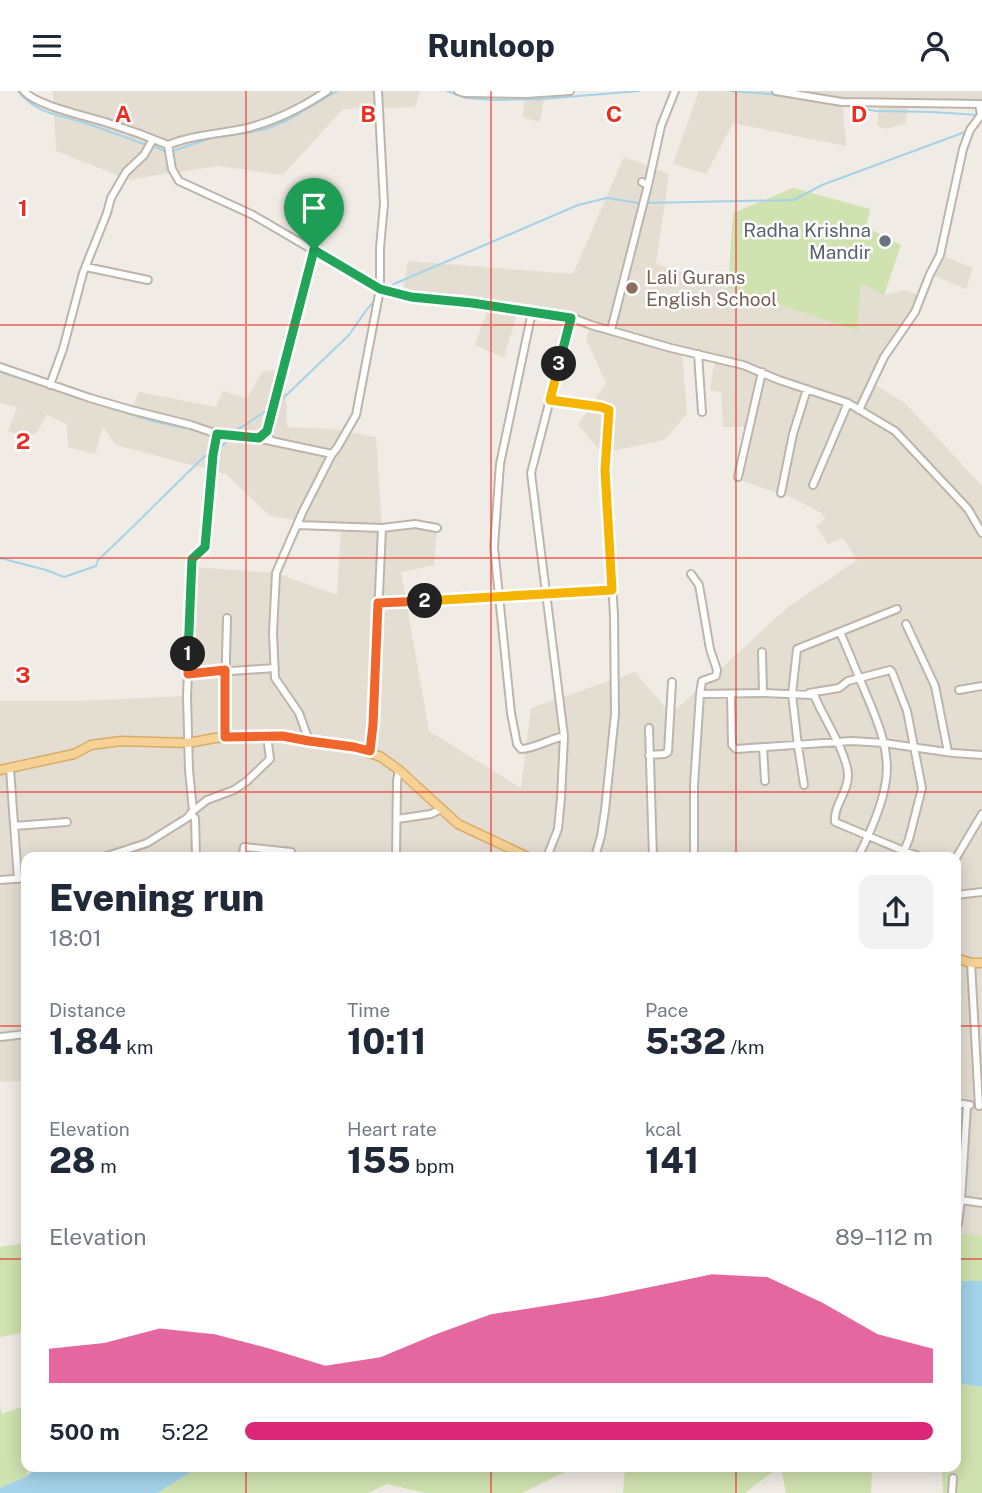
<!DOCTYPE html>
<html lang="en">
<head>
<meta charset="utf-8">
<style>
	:root { --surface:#fff; --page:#f2f2f3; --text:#1f2937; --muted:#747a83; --accent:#db2777 }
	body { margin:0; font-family:"Public Sans",sans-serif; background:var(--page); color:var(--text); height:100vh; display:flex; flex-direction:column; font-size:26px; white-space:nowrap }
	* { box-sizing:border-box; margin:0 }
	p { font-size:23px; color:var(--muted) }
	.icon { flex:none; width:38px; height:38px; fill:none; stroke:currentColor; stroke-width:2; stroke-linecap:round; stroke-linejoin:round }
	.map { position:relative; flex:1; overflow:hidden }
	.details { position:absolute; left:21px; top:761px; width:940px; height:620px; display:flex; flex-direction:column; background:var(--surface); border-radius:14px; box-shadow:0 4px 18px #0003 }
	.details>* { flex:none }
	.pin { position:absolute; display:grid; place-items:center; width:60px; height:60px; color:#fff; margin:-72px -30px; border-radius:50% 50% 50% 0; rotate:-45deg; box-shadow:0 0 7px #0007 }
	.pin .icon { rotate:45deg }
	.km { position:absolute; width:35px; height:35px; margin:-18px; border-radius:50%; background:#222; color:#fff; font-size:19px; line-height:35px; text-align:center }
	.round { display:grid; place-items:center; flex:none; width:74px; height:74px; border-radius:14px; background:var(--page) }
	.headline { display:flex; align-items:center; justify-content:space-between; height:119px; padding:0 28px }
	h1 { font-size:38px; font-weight:800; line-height:52px }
	.stats { display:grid; grid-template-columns:repeat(3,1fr); gap:10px; height:119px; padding:7px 28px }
	.stats div { display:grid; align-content:center }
	.stats b { font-size:35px; font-weight:800 }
	.stats small { font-size:19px; font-weight:400 }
	.stats p { font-size:19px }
	.chart { height:196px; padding:14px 28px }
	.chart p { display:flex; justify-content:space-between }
	.chart svg { width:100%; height:126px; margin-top:7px; fill:var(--accent); opacity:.7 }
	ul { padding:0 28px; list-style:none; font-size:23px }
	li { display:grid; grid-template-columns:112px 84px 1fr; align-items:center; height:52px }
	li i { height:18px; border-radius:9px; background:var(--accent) }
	header { display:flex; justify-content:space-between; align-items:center; height:91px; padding:0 28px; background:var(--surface); font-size:32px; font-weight:800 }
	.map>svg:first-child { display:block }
	.residential { fill:#e4ddd2 }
	.green { fill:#cfe2af }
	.water { fill:#a3d3e9 }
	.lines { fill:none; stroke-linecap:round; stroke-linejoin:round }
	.stream { stroke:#a3d3e9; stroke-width:2 }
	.minor-casing { stroke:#beb5aa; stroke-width:10 }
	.major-casing { stroke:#d9ad69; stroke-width:11 }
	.minor { stroke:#fff; stroke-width:6 }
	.major { stroke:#f6d297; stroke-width:8 }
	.split-1-casing { stroke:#fff; stroke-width:14 }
	.split-2-casing { stroke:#fff; stroke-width:14 }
	.split-3-casing { stroke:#fff; stroke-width:14 }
	.split-4-casing { stroke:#fff; stroke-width:14 }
	.split-1 { stroke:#22a559; stroke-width:9 }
	.split-2 { stroke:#f0652b; stroke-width:9 }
	.split-3 { stroke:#f5b400; stroke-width:9 }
	.split-4 { stroke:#22a559; stroke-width:9 }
	.grid { fill:none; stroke:#e92e22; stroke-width:2; stroke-opacity:0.55 }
	.worship-dot { fill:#6b7280; stroke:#fff; stroke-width:2.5 }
	.education-dot { fill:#8d6e63; stroke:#fff; stroke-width:2.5 }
	.labels { text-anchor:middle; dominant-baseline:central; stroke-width:5; stroke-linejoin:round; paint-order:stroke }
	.worship-label { font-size:19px; fill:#5b616d; stroke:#fff; text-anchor:end }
	.education-label { font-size:19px; fill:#785e54; stroke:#fff; text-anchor:start }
	.grid-label { font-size:23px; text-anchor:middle; font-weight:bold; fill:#e92e22; stroke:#fff; stroke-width:5; stroke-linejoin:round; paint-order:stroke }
</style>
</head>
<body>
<header><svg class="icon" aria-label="menu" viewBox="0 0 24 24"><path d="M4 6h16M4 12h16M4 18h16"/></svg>Runloop<svg class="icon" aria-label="person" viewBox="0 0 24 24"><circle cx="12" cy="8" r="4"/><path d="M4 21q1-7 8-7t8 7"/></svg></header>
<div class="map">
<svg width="982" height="1402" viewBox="0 0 982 1402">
	<rect width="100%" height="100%" fill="#f0ebe4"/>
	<!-- residential -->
	<path class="residential" d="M53,0H420L415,16L343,18L283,84L218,75L163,83L130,89L56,60Z
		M699,0H982V17L909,13L905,33L885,38L877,34L880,10L842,7L846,55L733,32L706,83L673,73Z
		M545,2L540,31L522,26L526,3Z
		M624,66L669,83L656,173L856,240L861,193L884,204L905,199L922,205L872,292L905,312L982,395V1145L956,1142V766H26V990L0,991V610H79L186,605L192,476L276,482L337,504L341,437L270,425L226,383L116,354L103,336L95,363L68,356L67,334L47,323L35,344L8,341L17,316L0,312V276L131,319L139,301L216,316L223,300L247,307L262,281L285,278L287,336L331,338L376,346L382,437L415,433L437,437L434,474L401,481L429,640L521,697L531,617L635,581L671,623L787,517L857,469L843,447L828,453L816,435L826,427L821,422L793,407L743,390L738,386L749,336H723L721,301L710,299L715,267L682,260L687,323L664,349L602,362L578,334L606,292L586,248L591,234L573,227L518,219L504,267L475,254L489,215L403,204L408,170L573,183Z
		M940,164L973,177L966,198L930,183Z"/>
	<!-- green -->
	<path class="green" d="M793,97L870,118L866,136L901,154L884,204L861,193L857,240L728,197L733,122Z
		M956,1142L982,1145V1190H956Z
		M26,1152V1241L0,1246V1156Z
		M956,1292L982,1296V1402H943L942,1376H956Z
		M0,1314L2,1323L26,1314V1376H29L27,1385L0,1397Z
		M199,1376H779L745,1402H623L625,1378L567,1380L522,1402H426L387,1393L368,1402H157Z
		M781,1376H872L871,1402H786Z"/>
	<!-- water -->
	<path class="water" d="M956,1190H982V1296L956,1292Z
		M36,1376H199L157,1402H0V1397L27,1385Z"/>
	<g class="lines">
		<!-- stream -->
		<path class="stream" d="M18,0C38,24 58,23 85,32C106,39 127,47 147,54
			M447,0L466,7L495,9L543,8L639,0
			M730,0L769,3L821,11
			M844,14L876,20L932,21L978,24
			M153,55L167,61
			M173,60L214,46L248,42L269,37L290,28L337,0
			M645,112L794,109L822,94L965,41
			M388,198L394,193L578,114L607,107L639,112
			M0,281L152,330L199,340
			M277,313L349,244L367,218L376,209
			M228,342L242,336L269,318
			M215,362L231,346
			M0,467L46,479L64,486L96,475L98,469C135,435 170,398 207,363L210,364"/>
		<!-- minor casing -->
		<g class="minor-casing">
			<path id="minor" d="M24,0C36,15 91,26 111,33C130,39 149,46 168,54C192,44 218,43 243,38C274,31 300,18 327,0
				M458,0L465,2L526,3L570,0
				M776,0L842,11L982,13
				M168,54L172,78L179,90L253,124L380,198L411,207L472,212L573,227L591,234L671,257L743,274L779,289L848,312L895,340L968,418L982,442
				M648,94L661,35L675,0
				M86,176L148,189
				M532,221L500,373L494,456L511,622L517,653L521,658C533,658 550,648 564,645
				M611,239L648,94L642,91
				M698,263L702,321
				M0,276L90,307L131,319L191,334L217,343L257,347L332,363
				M50,294L63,258L83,182L107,122L111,107L126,81L144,64L153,48
				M550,309L601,316L609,319L605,379L614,524L615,623L605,719L601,745L595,766
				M859,319L884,266L915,221L930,183L940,164L963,58L970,39L981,24L979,13
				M271,349L267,345V338L314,159
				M738,386L762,281
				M813,394L848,312
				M781,402L793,343L807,298
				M297,434L382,437L415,433L437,437
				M691,483L699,494L710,558L717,579L716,585L702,590L700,603
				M378,512L612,499
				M906,533L935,595L948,661
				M840,541C847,557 854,574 861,591C874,622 893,660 885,695C881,718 868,746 858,766
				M762,561L763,602
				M188,583L275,577
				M959,599L982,595
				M809,602L839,597L848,590L890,579L892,581L907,620L922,697L909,748L904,760L921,766
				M731,603L732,654L736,658L852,650L884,652L953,662L982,664
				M649,637L653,766
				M224,646L227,527
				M309,650L299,622L275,587L273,542L276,482L303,420L332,363L337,357L356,324L380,198V157L384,113L378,0
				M763,656L765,690
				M370,660L373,634L382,437
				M649,664L664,663L668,661L672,591
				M10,678L18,788
				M804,694L798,655L792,603L797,558L897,518
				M193,720L207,709L234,699L247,690L270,668L267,645
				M190,723L195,727L196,766
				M397,728L431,723L441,718
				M14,735L67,731
				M104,766L147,752L187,727L193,720L189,679L187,605L193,468L205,456L213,364L217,343
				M243,766L244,756L291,761
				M396,766L397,690L399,679
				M547,766L558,738L561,707L564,645L531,382L571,227
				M694,766V694L700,603L763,602L812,604L815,606C824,628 846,660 848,683C849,700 833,715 835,731L904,760
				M956,767L982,723
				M0,789L26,787
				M956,804L982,801
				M971,872L979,1015
				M0,946L26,943
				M956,1012L970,1014
				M967,1014L961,1109L982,1112
				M956,1109H961L958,1133
				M952,1402L953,1387"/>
		</g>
		<!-- major casing -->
		<g class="major-casing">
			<path id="major" d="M0,679L74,663L91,654L121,650L188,652L215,647L282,645L309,650L354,656L381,666L399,679L458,733L528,766
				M956,867L971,872H982"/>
		</g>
		<!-- minor -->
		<use href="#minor" class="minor"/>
		<!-- major -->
		<use href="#major" class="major"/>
	</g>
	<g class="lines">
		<!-- split-1 casing -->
		<g class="split-1-casing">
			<path id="split-1" d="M188,563L192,468L205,456L213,364L217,343L259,347L267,340L314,159"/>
		</g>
		<!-- split-2 casing -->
		<g class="split-2-casing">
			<path id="split-2" d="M188,563V583L225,579V646L282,645L309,650L354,656L370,660L373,634L378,512L425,510"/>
		</g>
		<!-- split-3 casing -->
		<g class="split-3-casing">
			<path id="split-3" d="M425,510L612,499L605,379L609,319L601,316L550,309L559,273"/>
		</g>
		<!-- split-4 casing -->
		<g class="split-4-casing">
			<path id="split-4" d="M314,159L380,198L411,206L472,212L571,227L559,273"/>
		</g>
		<!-- split-1 -->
		<use href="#split-1" class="split-1"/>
		<!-- split-2 -->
		<use href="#split-2" class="split-2"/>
		<!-- split-3 -->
		<use href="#split-3" class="split-3"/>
		<!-- split-4 -->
		<use href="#split-4" class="split-4"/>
	</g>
	<!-- grid -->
	<path class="grid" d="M246,0V766M491,0V766M736,0V766M0,234H982M0,467H982M0,701H982M0,935H26M956,935H982M0,1168H26M956,1168H982M246,1376V1402M491,1376V1402M736,1376V1402"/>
	<!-- markers -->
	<circle class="worship-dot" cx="885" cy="150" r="7"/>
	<circle class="education-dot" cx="632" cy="197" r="7"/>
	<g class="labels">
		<!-- worship labels -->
		<g class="worship-label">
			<text x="871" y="139">Radha Krishna<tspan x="871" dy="22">Mandir</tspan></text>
		</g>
		<!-- education labels -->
		<g class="education-label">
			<text x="646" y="186">Lali Gurans<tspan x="646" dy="22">English School</tspan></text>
		</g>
	</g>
	<g class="grid-label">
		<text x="123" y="31">A</text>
		<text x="368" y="31">B</text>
		<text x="614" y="31">C</text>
		<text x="859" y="31">D</text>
		<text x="23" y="125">1</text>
		<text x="23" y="358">2</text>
		<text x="23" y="592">3</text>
	</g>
</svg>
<div class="pin" style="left:314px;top:159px;background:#1e9e55"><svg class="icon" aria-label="arrive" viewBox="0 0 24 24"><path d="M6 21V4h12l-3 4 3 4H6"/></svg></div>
<b class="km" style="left:188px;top:563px">1</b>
<b class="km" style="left:425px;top:510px">2</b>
<b class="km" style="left:559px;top:273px">3</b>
<section class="details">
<div class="headline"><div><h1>Evening run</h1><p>18:01</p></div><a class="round"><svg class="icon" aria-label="share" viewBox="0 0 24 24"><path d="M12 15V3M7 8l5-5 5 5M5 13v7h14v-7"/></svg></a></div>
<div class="stats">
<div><p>Distance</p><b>1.84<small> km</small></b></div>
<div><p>Time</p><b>10:11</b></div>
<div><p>Pace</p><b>5:32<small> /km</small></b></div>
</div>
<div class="stats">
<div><p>Elevation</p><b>28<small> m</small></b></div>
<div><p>Heart rate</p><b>155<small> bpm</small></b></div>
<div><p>kcal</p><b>141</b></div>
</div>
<div class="chart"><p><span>Elevation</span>89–112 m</p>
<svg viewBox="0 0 160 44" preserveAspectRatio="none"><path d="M0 44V32L10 30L20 25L30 27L40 32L50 38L60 35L70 27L80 20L90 17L100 14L110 10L120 6L130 7L140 16L150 27L160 32V44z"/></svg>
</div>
<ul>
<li><b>500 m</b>5:22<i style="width:100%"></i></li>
</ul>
</section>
</div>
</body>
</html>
